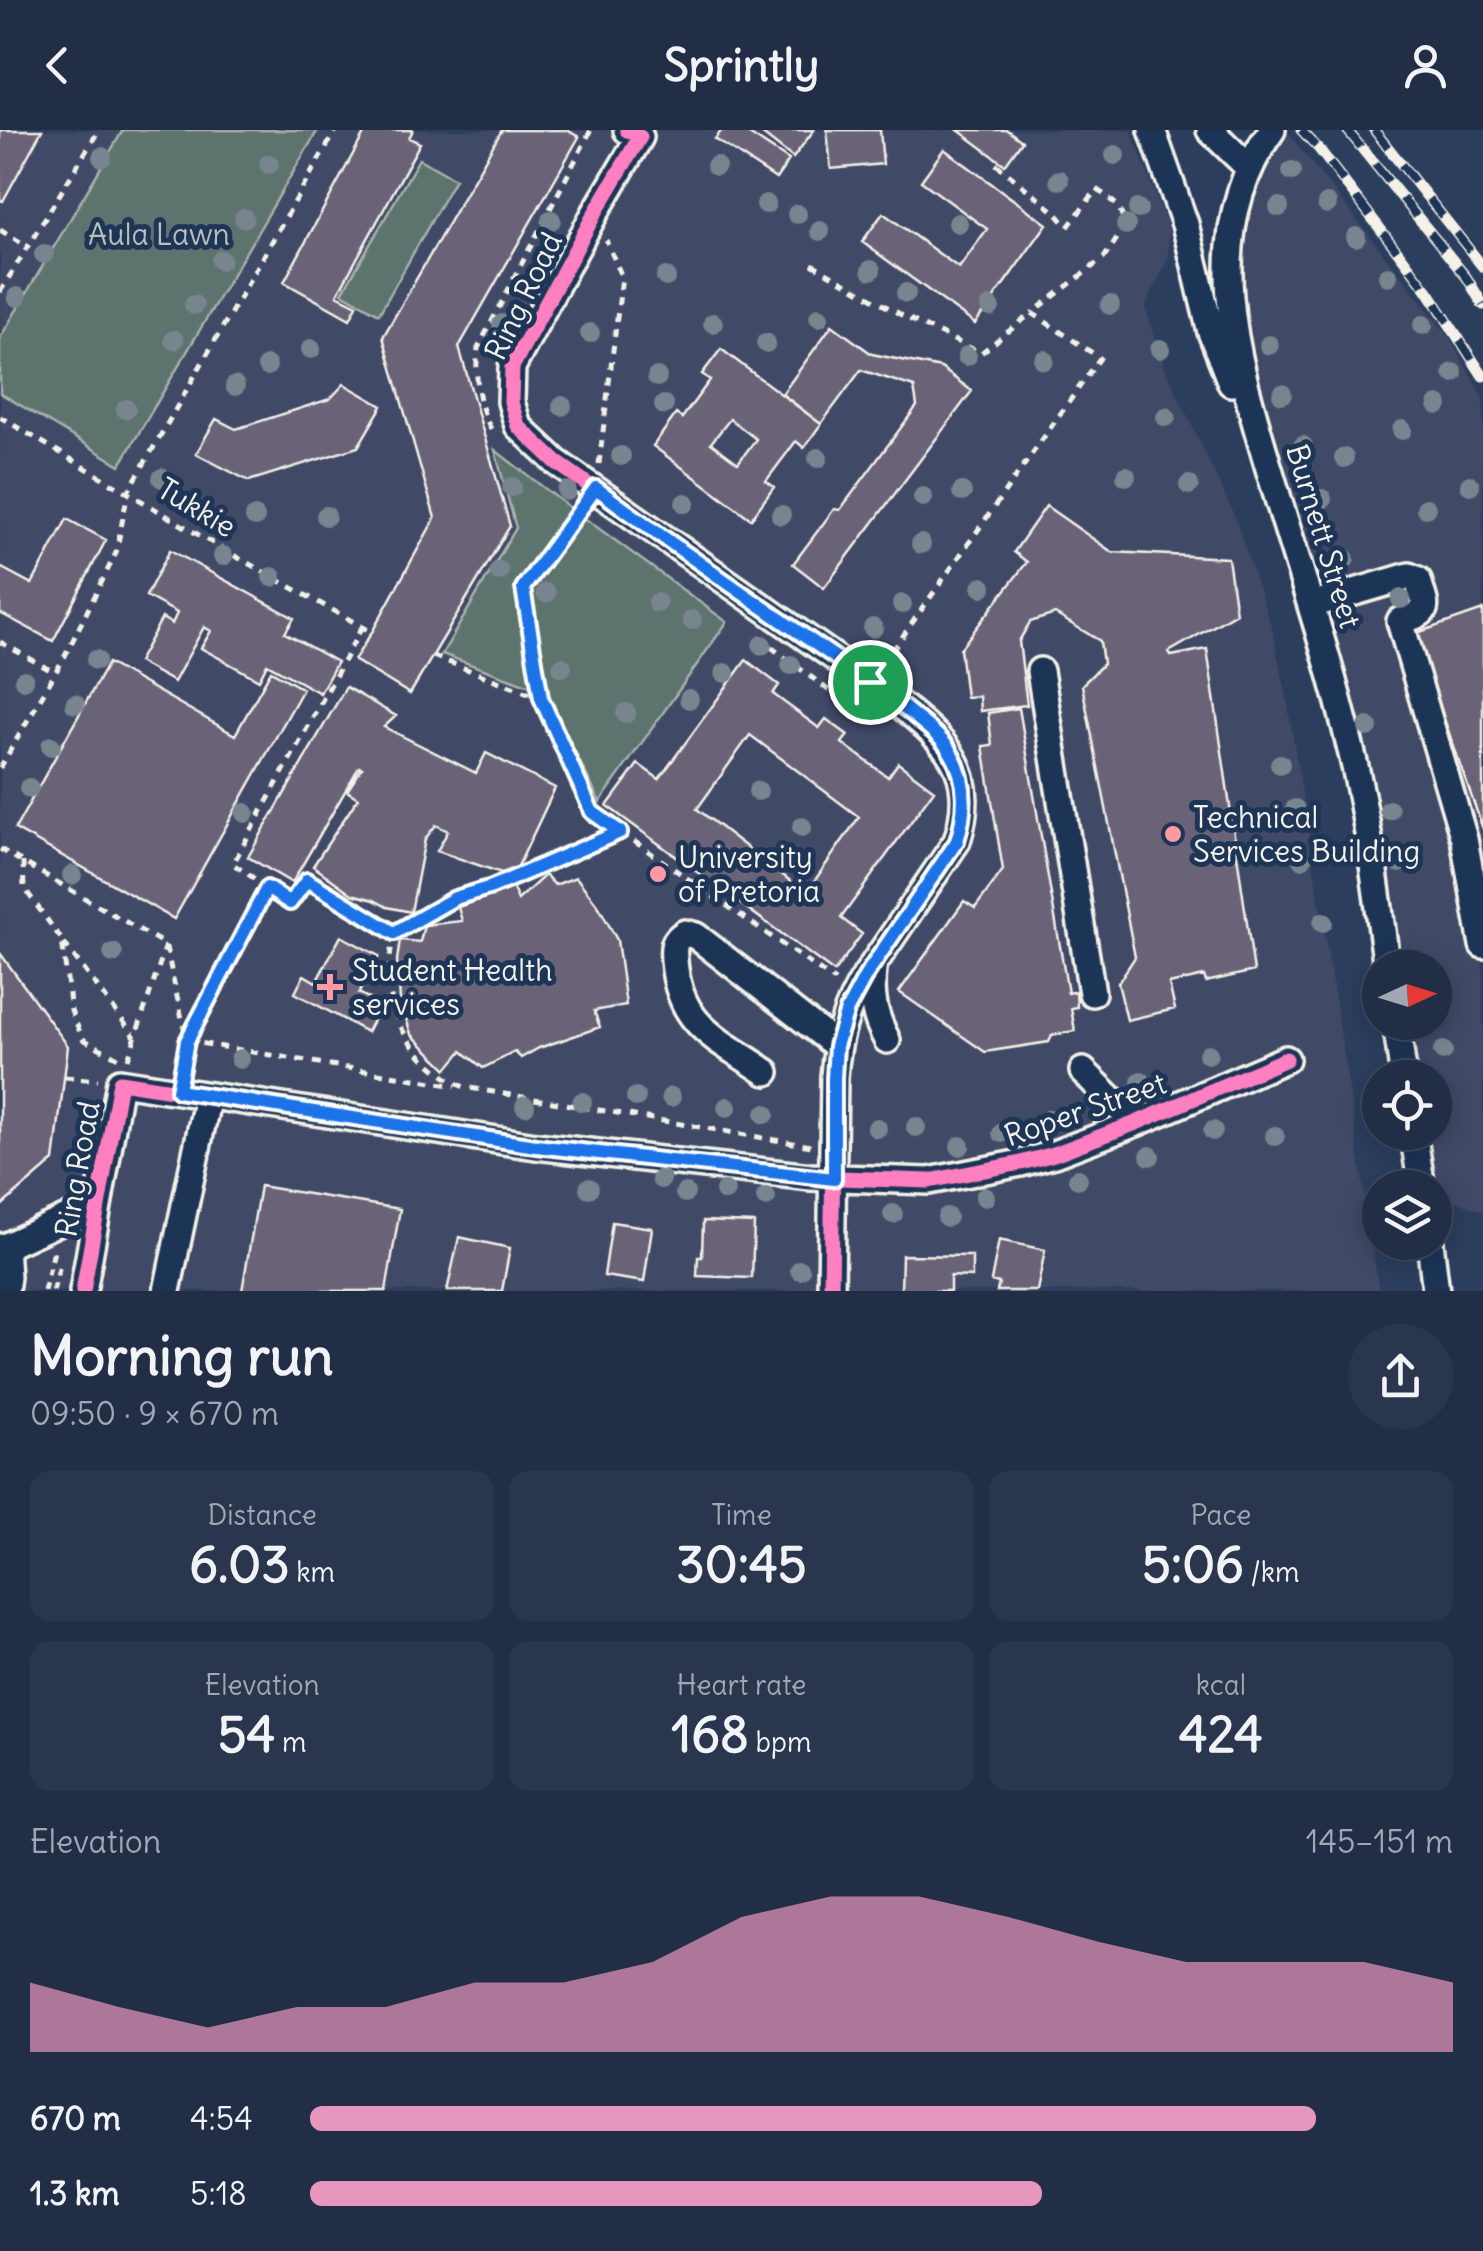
<!DOCTYPE html>
<html lang="en">
<head>
<meta charset="utf-8">
<style>
	:root { --surface:#212e46; --page:#29364d; --text:#f1f3f6; --muted:#a2a8b3; --line:#3e4a5f; --accent:#e797bd }
	body { margin:0; font-family:Delius,sans-serif; background:var(--page); color:var(--text); height:100vh; display:flex; flex-direction:column; font-size:38px; white-space:nowrap }
	* { box-sizing:border-box; margin:0 }
	p { font-size:32px; color:var(--muted) }
	.icon { flex:none; width:55px; height:55px; fill:none; stroke:currentColor; stroke-width:2; stroke-linecap:round; stroke-linejoin:round }
	.map { position:relative; height:1161px; overflow:hidden }
	.drawer { display:flex; flex-direction:column; background:var(--surface); flex:1 }
	.drawer>* { flex:none }
	.needle { width:65px; rotate:86deg }
	.controls { position:absolute; left:1362px; top:820px; display:grid; gap:20px }
	.controls a { display:grid; place-items:center; width:90px; height:90px; border-radius:50%; background:var(--surface); box-shadow:0 5px 25px #0003,0 0 0 2px var(--line); font-size:50px }
	.pin { position:absolute; display:grid; place-items:center; width:85px; height:85px; color:#fff; margin:-42px; border:5px solid #fff; border-radius:50%; box-shadow:0 2px 10px #0007 }
	.round { display:grid; place-items:center; flex:none; width:105px; height:105px; border-radius:52px; background:var(--page) }
	.summary { display:flex; align-items:center; justify-content:space-between; height:170px; padding:0 30px }
	h1 { font-size:55px; font-weight:700; line-height:75px }
	.figures { display:grid; grid-template-columns:repeat(3,1fr); gap:15px; height:170px; padding:10px 30px }
	.figures div { display:grid; align-content:center; border-radius:20px; background:var(--page); text-align:center }
	.figures b { font-size:50px; font-weight:700 }
	.figures small { font-size:28px; font-weight:400 }
	.figures p { font-size:28px }
	.chart { height:280px; padding:20px 30px }
	.chart p { display:flex; justify-content:space-between }
	.chart svg { width:100%; height:180px; margin-top:10px; fill:var(--accent); opacity:.7 }
	ul { padding:0 30px; list-style:none; font-size:32px }
	li { display:grid; grid-template-columns:160px 120px 1fr; align-items:center; height:75px }
	li i { height:25px; border-radius:12px; background:var(--accent) }
	header { display:flex; justify-content:space-between; align-items:center; height:130px; padding:0 30px; background:var(--surface); font-size:45px; font-weight:700 }
	.map>svg:first-child { display:block }
	.built { fill:#3f4966 }
	.green { fill:#5c736e; stroke:#a8b2ab; stroke-width:2.5 }
	.building { fill:#6a6478; stroke:#f4f1e8; stroke-width:2.5; fill-rule:evenodd }
	.lines { fill:none; stroke-linecap:round; stroke-linejoin:round }
	.minor-casing { stroke:#f4f1e8; stroke-width:32 }
	.path { stroke:#f4f1e8; stroke-width:5; stroke-dasharray:8 8; stroke-linecap:butt }
	.minor { stroke:#1d3557; stroke-width:25 }
	.rail-casing { stroke:#f4f1e8; stroke-width:11 }
	.rail { stroke:#1d3557; stroke-width:8; stroke-dasharray:22; stroke-linecap:butt }
	.cycleway-casing { stroke:#1d3557; stroke-width:21 }
	.cycleway { stroke:#ff80c0; stroke-width:15 }
	.tree { fill:#78858f }
	.route-casing { stroke:#fff; stroke-width:20 }
	.route { stroke:#1a73e8; stroke-width:12 }
	.poi-dot { fill:#ff9aa2; stroke:#1d3557; stroke-width:4 }
	.labels { text-anchor:middle; dominant-baseline:central; stroke-width:10; stroke-linejoin:round; paint-order:stroke }
	.park-label { font-size:30px; fill:#b7bfb7; stroke:#1d3557 }
	.street-label { font-size:30px; fill:#f4f1e8; stroke:#1d3557 }
	.poi-label { font-size:30px; fill:#f4f1e8; stroke:#1d3557; text-anchor:start }
</style>
</head>
<body>
<header><svg class="icon" aria-label="back" viewBox="0 0 24 24"><path d="M15 5l-7 7 7 7"/></svg>Sprintly<svg class="icon" aria-label="person" viewBox="0 0 24 24"><circle cx="12" cy="8" r="4"/><path d="M4 21q1-7 8-7t8 7"/></svg></header>
<div class="map">
<svg width="1483" height="1161" viewBox="0 0 1483 1161">
	<rect width="100%" height="100%" fill="#2c3e5e"/>
	<filter id="ink" filterUnits="userSpaceOnUse"><feTurbulence type="fractalNoise" baseFrequency=".01" numOctaves="2"/><feDisplacementMap in="SourceGraphic" scale="20" xChannelSelector="R" yChannelSelector="G"/><feConvolveMatrix kernelMatrix="1 2 1 2 8 2 1 2 1" color-interpolation-filters="sRGB"/></filter>
	<g filter="url(#ink)">
		<!-- built -->
		<path class="built" d="M0,0H1131L1169,100L1168,129L1145,177L1166,240L1235,387L1272,499L1286,563L1344,925L1379,1161H0Z
			M1286,0L1450,208L1483,268V1082L1435,1063V1058L1433,1057L1424,1003L1435,1002V948L1416,947L1407,893L1435,892V838L1399,837L1245,205L1241,133L1250,71L1267,31Z"/>
		<!-- green -->
		<path class="green" d="M123,0H318L120,335L0,263V208Z
			M419,29L455,49L379,184L342,163Z
			M495,320L574,381L517,456L533,557L442,524L516,398Z
			M583,387L727,492L600,672L548,568L529,458Z"/>
		<!-- building -->
		<path class="building" d="M0,0H42L3,71L0,70Z
			M366,0H413L409,8L420,13L337,165L357,175L350,189L284,152Z
			M502,0H567L579,7L459,217L510,396L410,564L354,530L372,502L435,388L383,207Z
			M722,0H743L789,30L776,49L715,9Z
			M761,0H814L793,28L760,2Z
			M827,0H880L883,34L831,39Z
			M958,0H1007L1022,11L1005,35Z
			M944,19L1047,94L975,194L862,112L883,83L959,138L987,99L921,51Z
			M832,195L872,224L941,238L972,261L824,458L793,434L834,379L840,380L917,276L914,257L861,240L821,294L782,264Z
			M721,219L821,294L804,318L796,311L766,351L774,357L751,389L653,316L676,284L682,288L710,250L702,244ZM730,289L756,309L738,333L711,313Z
			M344,254L382,276L358,317L249,351L196,324L216,289L236,299L330,269Z
			M1046,376L1112,422L1228,428L1236,483L1169,522L1171,526L1207,519L1254,841L1206,852L1204,846L1169,854L1175,879L1127,890L1118,853L1135,827L1082,555L1103,534L1100,511L1055,484L1030,492L1019,511L1027,575L980,581L979,566L966,567L960,519L1027,432L1014,422Z
			M67,389L106,410L53,511L0,483V437L32,454Z
			M170,420L294,488L285,503L337,532L320,563L267,534L259,550L201,518L211,501L204,497L174,552L138,532L162,488L172,494L177,483L146,466Z
			M1483,480V699L1414,504Z
			M746,530L779,555L773,564L819,598L826,589L848,605L842,613L888,647L898,633L934,660L841,788L862,804L834,842L607,676L638,634L659,649ZM750,605L859,687L806,763L697,679Z
			M108,533L235,605L271,541L303,559L174,789L15,699Z
			M346,557L396,586L384,597L476,643L486,623L555,658L513,747L437,721L448,701L436,695L425,709L411,782L387,777L374,770L352,764L313,736L358,668L347,661L362,638L359,637L292,753L248,727Z
			M1019,578L1068,863L1076,861L1077,877L1071,878L1075,901L1052,905L1049,912L985,922L899,862L964,771L975,778L1003,740L983,616L992,615L988,583Z
			M545,745L555,755L576,747L599,777L617,810L626,875L594,881L600,897L539,918L521,928L515,922L483,938L462,921L447,939L411,904L400,870L397,830L400,810L420,812L424,795L462,791L458,777L512,757L518,770Z
			M341,806L379,826L359,863L381,875L367,902L295,863L304,845L316,852Z
			M0,823L68,916L54,1031L0,1077Z
			M260,1056L400,1079L386,1161H242Z
			M703,1091L754,1093L752,1148L697,1146L698,1127H702Z
			M612,1092L652,1098L644,1152L604,1146Z
			M459,1107L510,1118L502,1161H447Z
			M999,1110L1045,1120L1037,1161H997L999,1153L991,1151Z
			M902,1125L972,1126V1147L950,1146V1161H901Z"/>
		<g class="lines">
			<!-- minor casing -->
			<g class="minor-casing">
				<path id="minor" d="M627,0L640,7L595,83L512,237L511,272L518,296L556,332L888,565C941,608 981,635 957,711L866,845C845,878 837,909 834,947L831,1161
					M1152,0L1185,94L1211,202L1231,253
					M1210,0L1248,37
					M1272,0C1190,113 1244,252 1279,372C1304,454 1331,536 1351,620C1369,691 1377,765 1387,838
					M1311,475L1409,446L1418,450C1426,480 1433,481 1400,491L1464,709L1483,815
					M1040,541L1092,863
					M873,839C870,866 874,886 887,910
					M1396,892L1404,948
					M1083,941L1136,993
					M766,942C717,908 679,897 674,830C673,817 673,810 685,803L696,806L837,916
					M1413,1002L1422,1058
					M1430,1112L1436,1161
					M0,1119L69,1087H96
					M5,1161L7,1147L5,1116
					M83,1161L120,952L536,1016L811,1047L929,1051L1021,1033L1054,1024L1136,993L1286,929
					M167,1161L208,966"/>
			</g>
			<!-- path -->
			<path class="path" d="M996,34L1055,82L1068,97L1097,59L1118,76L1126,95L1104,128L1032,183
				M0,100L27,116
				M812,134L905,187L981,223L1032,183L1100,228L883,534
				M0,162L99,0
				M0,287L226,421L372,502
				M491,299C477,273 475,246 478,218L591,0
				M599,334L622,147L606,110
				M581,381L523,458L541,568L592,682L835,851
				M362,497L233,734L290,773L307,750L394,803L455,768L492,757L620,701
				M0,512L54,542
				M771,517L851,577L856,571
				M433,526L541,568
				M0,638L65,526L116,423L128,362L336,0
				M0,719L166,815L128,929
				M23,732L24,758L62,810L71,881L83,909L118,928
				M394,803C390,823 387,846 391,867C398,907 429,941 464,957L811,1016
				M64,813L135,907
				M166,817L187,911L456,956
				M182,938L187,911L267,759
				M65,947L98,950
				M44,1161L54,1121
				M53,1161L60,1135"/>
			<!-- minor -->
			<use href="#minor" class="minor"/>
			<!-- rail casing -->
			<g class="rail-casing">
				<path id="rail" d="M1301,0L1319,19L1428,161L1483,246
					M1347,0L1467,148L1483,175
					M1374,0L1483,137"/>
			</g>
			<!-- rail -->
			<use href="#rail" class="rail"/>
			<!-- cycleway casing -->
			<g class="cycleway-casing">
				<path id="cycleway" d="M627,0L640,7L595,83L512,237L511,272L518,296L556,332L888,565C941,608 981,635 957,711L866,845C845,878 837,909 834,947L831,1161
					M83,1161L120,952L536,1016L811,1047L929,1051L1021,1033L1054,1024L1136,993L1286,929"/>
			</g>
			<!-- cycleway -->
			<use href="#cycleway" class="cycleway"/>
		</g>
		<!-- trees -->
		<g class="tree">
			<circle cx="1115" cy="25" r="10"/>
			<circle cx="102" cy="27" r="10"/>
			<circle cx="269" cy="34" r="10"/>
			<circle cx="716" cy="36" r="10"/>
			<circle cx="1292" cy="41" r="10"/>
			<circle cx="1059" cy="50" r="10"/>
			<circle cx="766" cy="74" r="10"/>
			<circle cx="1327" cy="74" r="10"/>
			<circle cx="1279" cy="77" r="10"/>
			<circle cx="1138" cy="79" r="10"/>
			<circle cx="797" cy="84" r="10"/>
			<circle cx="244" cy="88" r="10"/>
			<circle cx="551" cy="90" r="10"/>
			<circle cx="958" cy="93" r="10"/>
			<circle cx="1126" cy="95" r="10"/>
			<circle cx="820" cy="101" r="10"/>
			<circle cx="1356" cy="107" r="10"/>
			<circle cx="44" cy="124" r="10"/>
			<circle cx="221" cy="130" r="10"/>
			<circle cx="871" cy="140" r="10"/>
			<circle cx="1388" cy="146" r="10"/>
			<circle cx="666" cy="147" r="10"/>
			<circle cx="906" cy="163" r="10"/>
			<circle cx="17" cy="167" r="10"/>
			<circle cx="194" cy="175" r="10"/>
			<circle cx="1110" cy="175" r="10"/>
			<circle cx="990" cy="177" r="10"/>
			<circle cx="819" cy="187" r="10"/>
			<circle cx="713" cy="193" r="10"/>
			<circle cx="502" cy="194" r="10"/>
			<circle cx="1423" cy="195" r="10"/>
			<circle cx="590" cy="203" r="10"/>
			<circle cx="174" cy="210" r="10"/>
			<circle cx="766" cy="213" r="10"/>
			<circle cx="1269" cy="215" r="10"/>
			<circle cx="311" cy="219" r="10"/>
			<circle cx="1160" cy="219" r="10"/>
			<circle cx="967" cy="226" r="10"/>
			<circle cx="1044" cy="230" r="10"/>
			<circle cx="267" cy="236" r="10"/>
			<circle cx="1453" cy="243" r="10"/>
			<circle cx="657" cy="247" r="10"/>
			<circle cx="235" cy="256" r="10"/>
			<circle cx="1282" cy="264" r="10"/>
			<circle cx="664" cy="275" r="10"/>
			<circle cx="1438" cy="275" r="10"/>
			<circle cx="562" cy="276" r="10"/>
			<circle cx="126" cy="279" r="10"/>
			<circle cx="1166" cy="287" r="10"/>
			<circle cx="1402" cy="300" r="10"/>
			<circle cx="1303" cy="316" r="10"/>
			<circle cx="621" cy="326" r="10"/>
			<circle cx="818" cy="328" r="10"/>
			<circle cx="1344" cy="328" r="10"/>
			<circle cx="1126" cy="346" r="10"/>
			<circle cx="162" cy="348" r="10"/>
			<circle cx="1189" cy="355" r="10"/>
			<circle cx="1470" cy="355" r="10"/>
			<circle cx="512" cy="357" r="10"/>
			<circle cx="567" cy="361" r="10"/>
			<circle cx="962" cy="362" r="10"/>
			<circle cx="923" cy="367" r="10"/>
			<circle cx="1322" cy="369" r="10"/>
			<circle cx="685" cy="373" r="10"/>
			<circle cx="1426" cy="378" r="10"/>
			<circle cx="781" cy="385" r="10"/>
			<circle cx="326" cy="386" r="10"/>
			<circle cx="255" cy="387" r="10"/>
			<circle cx="921" cy="414" r="10"/>
			<circle cx="223" cy="426" r="10"/>
			<circle cx="1345" cy="429" r="10"/>
			<circle cx="499" cy="441" r="10"/>
			<circle cx="272" cy="447" r="10"/>
			<circle cx="982" cy="457" r="10"/>
			<circle cx="546" cy="463" r="10"/>
			<circle cx="1401" cy="469" r="10"/>
			<circle cx="657" cy="473" r="10"/>
			<circle cx="902" cy="474" r="10"/>
			<circle cx="692" cy="490" r="10"/>
			<circle cx="873" cy="498" r="10"/>
			<circle cx="762" cy="515" r="10"/>
			<circle cx="96" cy="530" r="10"/>
			<circle cx="791" cy="535" r="10"/>
			<circle cx="562" cy="537" r="10"/>
			<circle cx="725" cy="543" r="10"/>
			<circle cx="24" cy="550" r="10"/>
			<circle cx="689" cy="569" r="10"/>
			<circle cx="75" cy="574" r="10"/>
			<circle cx="626" cy="583" r="10"/>
			<circle cx="1368" cy="597" r="10"/>
			<circle cx="51" cy="616" r="10"/>
			<circle cx="1280" cy="634" r="10"/>
			<circle cx="29" cy="658" r="10"/>
			<circle cx="758" cy="661" r="10"/>
			<circle cx="1295" cy="679" r="10"/>
			<circle cx="1389" cy="680" r="10"/>
			<circle cx="245" cy="683" r="10"/>
			<circle cx="802" cy="697" r="10"/>
			<circle cx="1302" cy="729" r="10"/>
			<circle cx="1400" cy="733" r="10"/>
			<circle cx="72" cy="745" r="10"/>
			<circle cx="1323" cy="792" r="10"/>
			<circle cx="113" cy="823" r="10"/>
			<circle cx="1443" cy="921" r="10"/>
			<circle cx="1208" cy="924" r="10"/>
			<circle cx="240" cy="929" r="10"/>
			<circle cx="1141" cy="951" r="10"/>
			<circle cx="636" cy="967" r="10"/>
			<circle cx="671" cy="967" r="10"/>
			<circle cx="582" cy="972" r="10"/>
			<circle cx="525" cy="976" r="10"/>
			<circle cx="727" cy="977" r="10"/>
			<circle cx="765" cy="984" r="10"/>
			<circle cx="1050" cy="989" r="10"/>
			<circle cx="916" cy="997" r="10"/>
			<circle cx="877" cy="998" r="10"/>
			<circle cx="1213" cy="1001" r="10"/>
			<circle cx="1002" cy="1003" r="10"/>
			<circle cx="1275" cy="1006" r="10"/>
			<circle cx="960" cy="1016" r="10"/>
			<circle cx="1150" cy="1026" r="10"/>
			<circle cx="661" cy="1049" r="10"/>
			<circle cx="1078" cy="1049" r="10"/>
			<circle cx="589" cy="1058" r="10"/>
			<circle cx="725" cy="1061" r="10"/>
			<circle cx="685" cy="1063" r="10"/>
			<circle cx="766" cy="1067" r="10"/>
			<circle cx="985" cy="1067" r="10"/>
			<circle cx="893" cy="1084" r="10"/>
			<circle cx="947" cy="1087" r="10"/>
			<circle cx="800" cy="1140" r="10"/>
		</g>
	</g>
	<g class="lines" filter="url(#ink)">
		<!-- route casing -->
		<g class="route-casing">
			<path id="route" d="M596,358C669,413 745,465 820,517C852,539 883,561 913,585C926,596 942,607 951,623C968,651 966,681 957,711L866,845L847,880L836,916L834,948V1049L536,1016L178,961L187,911L267,758L290,773L307,750L394,803L455,768L492,757L620,702L592,682L541,568L523,458Z"/>
		</g>
		<!-- route -->
		<use href="#route" class="route"/>
	</g>
	<!-- markers -->
	<g class="poi-dot">
		<circle cx="1173" cy="704" r="10"/>
		<circle cx="658" cy="744" r="10"/>
		<path d="M325 842h10v10h10v10h-10v10h-10v-10h-10v-10h10z"/>
	</g>
	<g class="labels">
		<!-- park labels -->
		<g class="park-label">
			<text x="159" y="104">Aula Lawn</text>
		</g>
		<!-- street labels -->
		<g class="street-label">
			<text transform="translate(523 166) rotate(-64)">Ring Road</text>
			<text transform="translate(197 377) rotate(31)">Tukkie</text>
			<text transform="translate(1324 406) rotate(73)">Burnett Street</text>
			<text transform="translate(1085 979) rotate(-19)">Roper Street</text>
			<text transform="translate(77 1039) rotate(-80)">Ring Road</text>
		</g>
		<!-- poi labels -->
		<g class="poi-label">
			<text x="1193" y="687">Technical<tspan x="1193" dy="34">Services Building</tspan></text>
			<text x="678" y="727">University<tspan x="678" dy="34">of Pretoria</tspan></text>
			<text x="352" y="840">Student Health<tspan x="352" dy="34">services</tspan></text>
		</g>
	</g>
</svg>
<div class="controls">
<a><svg class="needle" viewBox="-14 -14 28 28"><path d="M0-13l5 13h-10z" fill="#e53935"/><path d="M0 13l5-13h-10z" fill="#a2a8b3"/></svg></a>
<a><svg class="icon" aria-label="locate" viewBox="0 0 24 24"><circle cx="12" cy="12" r="6"/><path d="M12 2v4M12 18v4M2 12h4M18 12h4"/></svg></a>
<a><svg class="icon" aria-label="layers" viewBox="0 0 24 24"><path d="M12 4l9 5-9 5-9-5zM3 14l9 5 9-5"/></svg></a>
</div>
<div class="pin" style="left:870px;top:552px;background:#1e9e55"><svg class="icon" aria-label="arrive" viewBox="0 0 24 24"><path d="M6 21V4h12l-3 4 3 4H6"/></svg></div>
</div>
<section class="drawer">
<div class="summary"><div><h1>Morning run</h1><p>09:50 · 9 × 670 m</p></div><a class="round"><svg class="icon" aria-label="share" viewBox="0 0 24 24"><path d="M12 15V3M7 8l5-5 5 5M5 13v7h14v-7"/></svg></a></div>
<div class="figures">
<div><p>Distance</p><b>6.03<small> km</small></b></div>
<div><p>Time</p><b>30:45</b></div>
<div><p>Pace</p><b>5:06<small> /km</small></b></div>
</div>
<div class="figures">
<div><p>Elevation</p><b>54<small> m</small></b></div>
<div><p>Heart rate</p><b>168<small> bpm</small></b></div>
<div><p>kcal</p><b>424</b></div>
</div>
<div class="chart"><p><span>Elevation</span>145–151 m</p>
<svg viewBox="0 0 160 44" preserveAspectRatio="none"><path d="M0 44V27L10 33L20 38L30 33L40 33L50 27L60 27L70 22L80 11L90 6L100 6L110 11L120 17L130 22L140 22L150 22L160 27V44z"/></svg>
</div>
<ul>
<li><b>670 m</b>4:54<i style="width:88%"></i></li>
<li><b>1.3 km</b>5:18<i style="width:64%"></i></li>
</ul>
</section>
</body>
</html>
